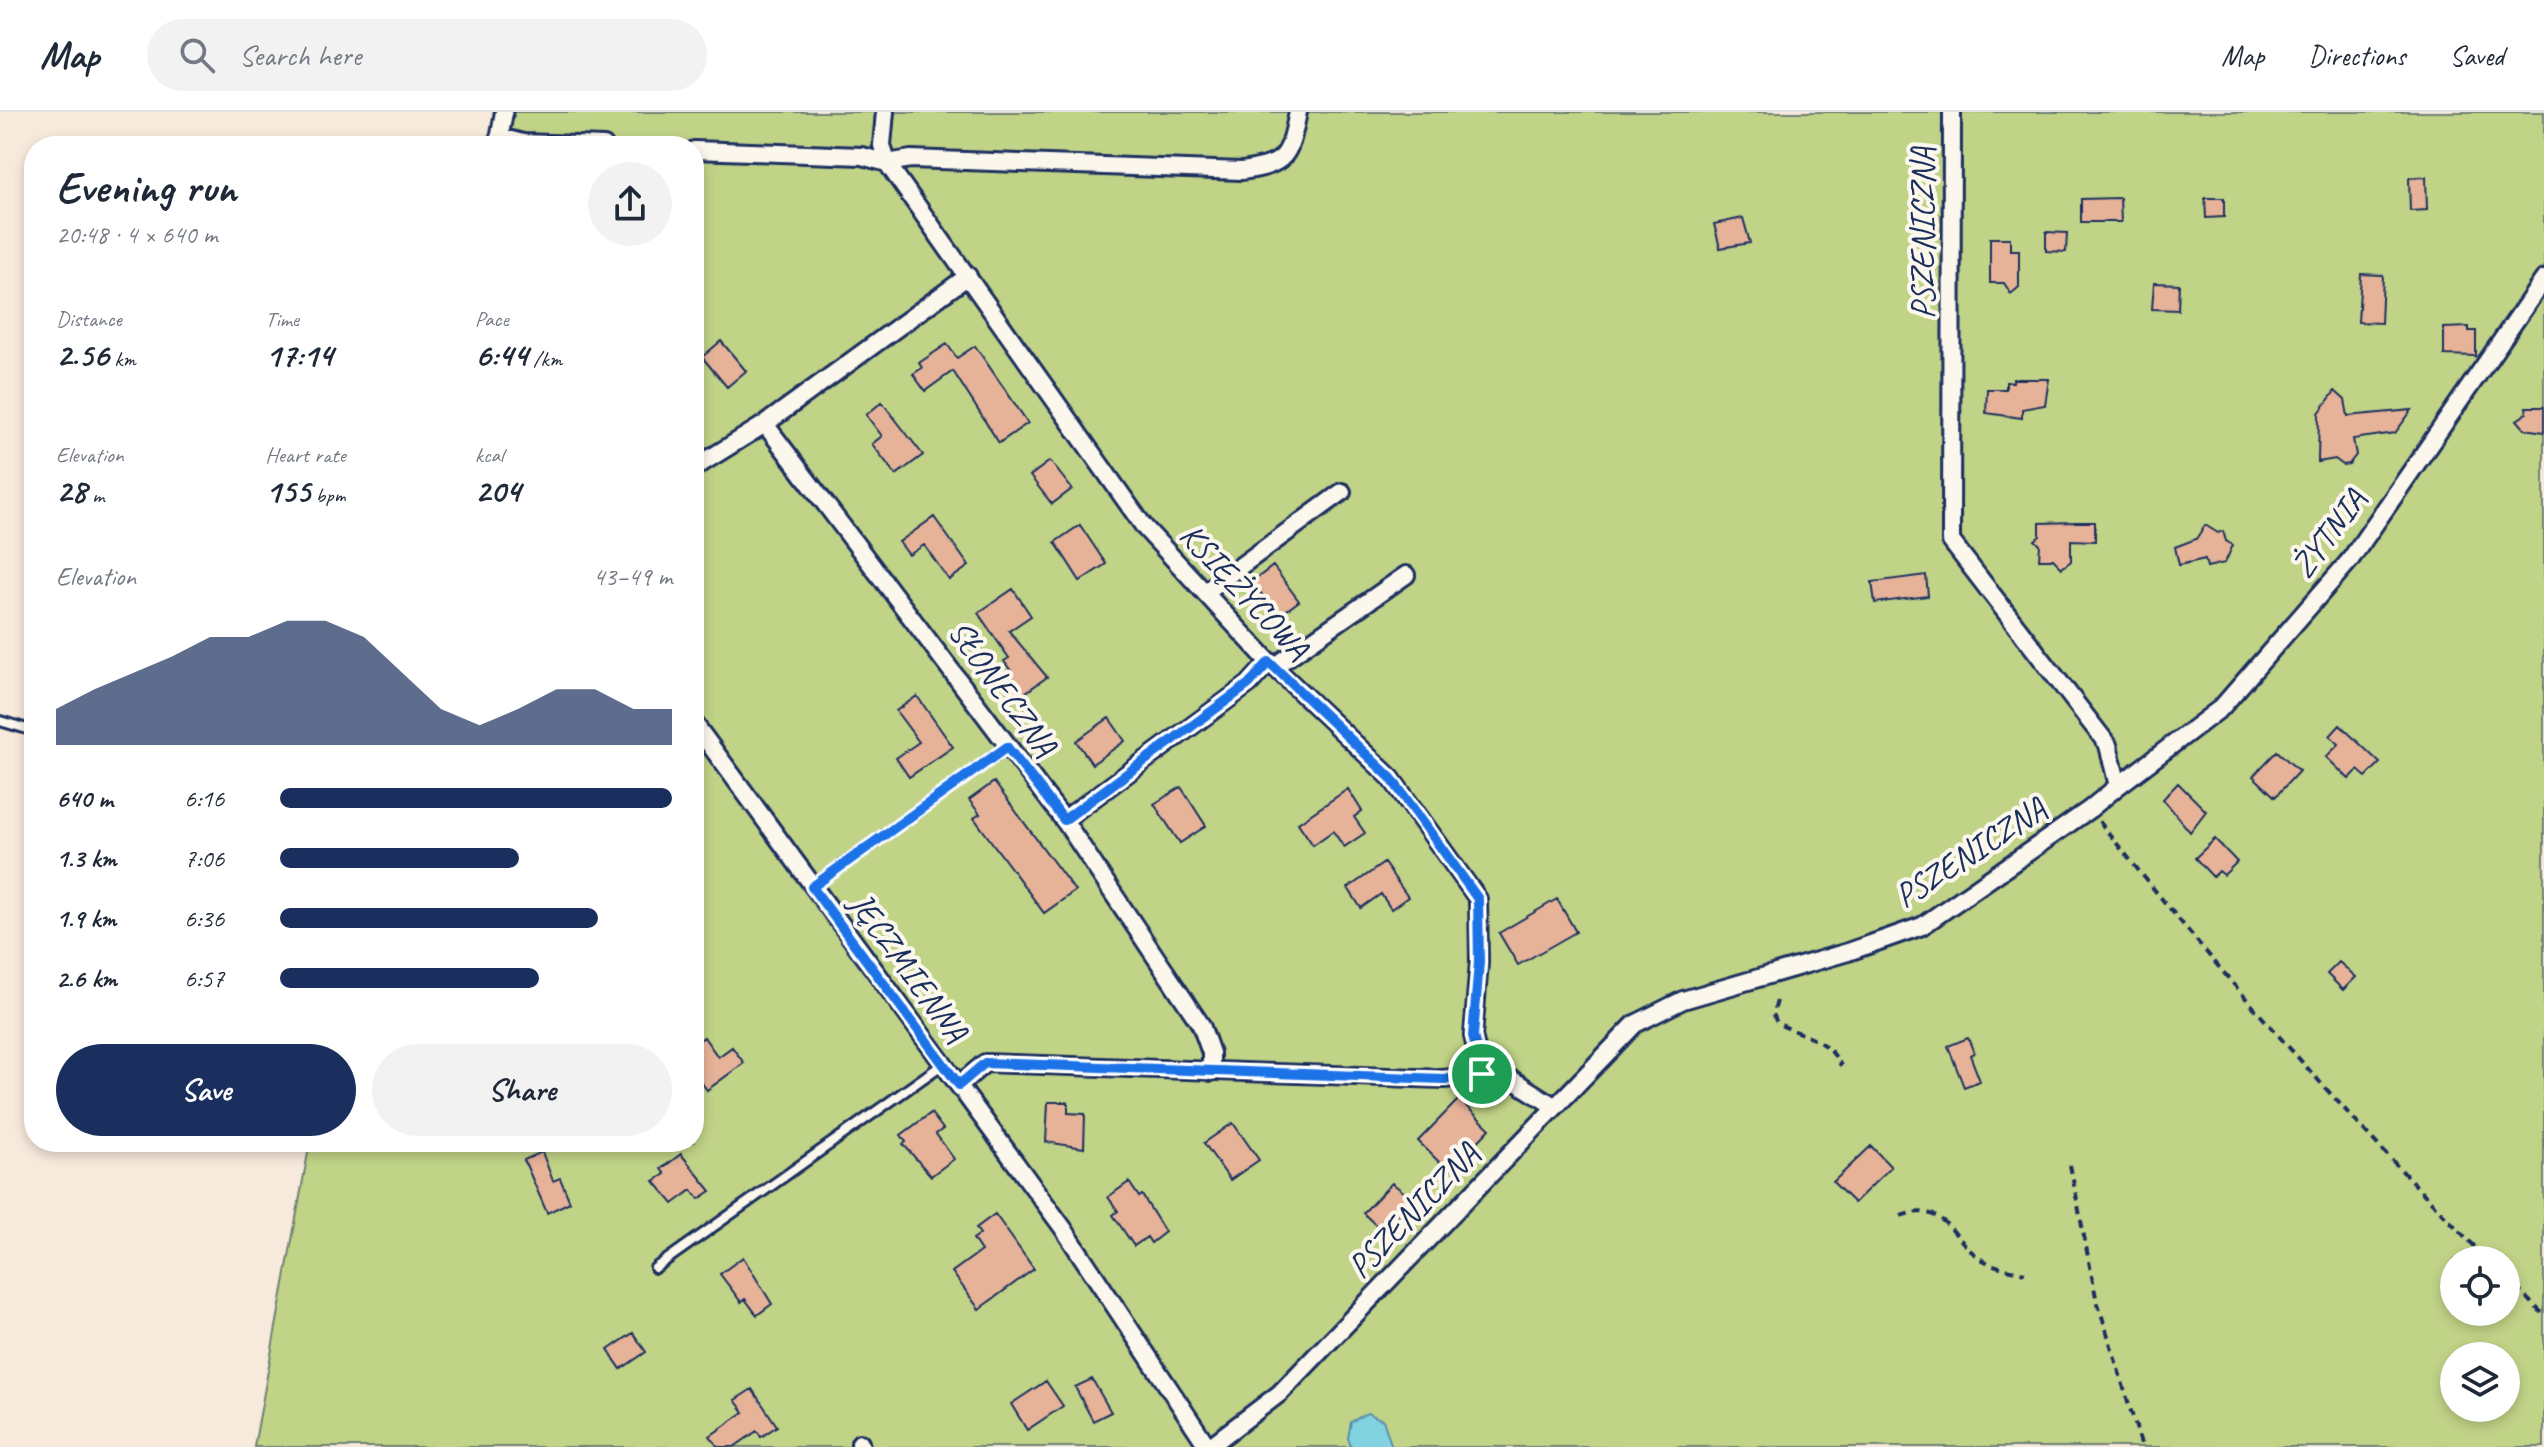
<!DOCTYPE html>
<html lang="en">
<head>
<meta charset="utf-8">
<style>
	:root { --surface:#fff; --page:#f2f2f3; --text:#1f2937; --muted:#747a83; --line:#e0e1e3; --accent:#1b2f5e }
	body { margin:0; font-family:Caveat,sans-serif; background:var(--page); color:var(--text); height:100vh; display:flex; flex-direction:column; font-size:30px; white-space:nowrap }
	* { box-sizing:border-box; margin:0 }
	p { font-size:26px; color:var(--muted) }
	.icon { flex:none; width:44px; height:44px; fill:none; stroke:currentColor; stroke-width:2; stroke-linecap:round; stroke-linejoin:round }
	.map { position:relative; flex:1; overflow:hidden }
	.side { position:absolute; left:24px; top:24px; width:680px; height:1016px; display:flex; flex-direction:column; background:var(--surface); border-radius:32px; box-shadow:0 4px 12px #0003 }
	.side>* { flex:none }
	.controls { position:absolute; left:2440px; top:1134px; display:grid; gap:16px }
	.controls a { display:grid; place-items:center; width:80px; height:80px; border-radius:50%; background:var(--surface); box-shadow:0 4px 12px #0003; font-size:40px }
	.pin { position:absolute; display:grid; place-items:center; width:68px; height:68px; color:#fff; margin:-34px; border:4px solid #fff; border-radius:50%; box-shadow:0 2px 8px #0007 }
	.round { display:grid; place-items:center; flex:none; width:84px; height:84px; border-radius:42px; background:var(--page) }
	.head { display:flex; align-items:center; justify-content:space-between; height:136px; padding:0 32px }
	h1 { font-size:44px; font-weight:600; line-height:60px }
	.metrics { display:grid; grid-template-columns:repeat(3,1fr); gap:12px; height:136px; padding:8px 32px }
	.metrics div { display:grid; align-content:center }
	.metrics b { font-size:34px; font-weight:600 }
	.metrics small { font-size:22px; font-weight:400 }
	.metrics p { font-size:22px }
	.chart { height:224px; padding:16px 32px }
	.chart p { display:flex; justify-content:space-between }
	.chart svg { width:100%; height:144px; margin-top:8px; fill:var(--accent); opacity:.7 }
	.action { display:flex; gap:16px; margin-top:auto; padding:16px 32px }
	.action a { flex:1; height:92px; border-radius:48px; background:var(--accent); color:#fff; font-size:32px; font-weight:600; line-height:92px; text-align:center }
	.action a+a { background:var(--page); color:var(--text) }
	ul { padding:0 32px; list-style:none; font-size:26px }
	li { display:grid; grid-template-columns:128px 96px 1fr; align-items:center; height:60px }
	li i { height:20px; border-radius:10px; background:var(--accent) }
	header { display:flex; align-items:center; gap:48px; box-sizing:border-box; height:112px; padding:0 40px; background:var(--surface); border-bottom:2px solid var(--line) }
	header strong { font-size:38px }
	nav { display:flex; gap:44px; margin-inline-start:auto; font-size:28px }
	.search { width:560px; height:72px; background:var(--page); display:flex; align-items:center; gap:20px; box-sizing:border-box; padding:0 28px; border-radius:44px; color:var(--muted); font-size:30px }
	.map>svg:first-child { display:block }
	.green { fill:#c1d387; stroke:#6e8172; stroke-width:2; fill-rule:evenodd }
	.water { fill:#83d2e0; stroke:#5991ac; stroke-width:2 }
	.building { fill:#e6b398; stroke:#1b2f5e; stroke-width:2 }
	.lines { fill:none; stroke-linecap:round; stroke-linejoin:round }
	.lane-casing { stroke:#1b2f5e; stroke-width:14 }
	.street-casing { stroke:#1b2f5e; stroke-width:22 }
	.path { stroke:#1b2f5e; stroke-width:4; stroke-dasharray:8 6; stroke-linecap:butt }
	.lane { stroke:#fbf7ec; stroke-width:8 }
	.street { stroke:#fbf7ec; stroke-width:16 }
	.route-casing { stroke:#fff; stroke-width:16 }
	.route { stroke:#1a73e8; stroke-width:10 }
	.labels { text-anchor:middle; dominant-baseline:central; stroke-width:8; stroke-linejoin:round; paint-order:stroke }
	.street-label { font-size:34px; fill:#1b2f5e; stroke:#fbf7ec }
</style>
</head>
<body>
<header>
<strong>Map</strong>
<div class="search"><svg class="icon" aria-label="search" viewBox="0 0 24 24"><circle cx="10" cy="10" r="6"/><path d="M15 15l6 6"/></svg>Search here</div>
<nav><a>Map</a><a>Directions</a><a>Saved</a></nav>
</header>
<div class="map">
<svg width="2544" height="1335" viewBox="0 0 2544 1335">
	<rect width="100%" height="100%" fill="#f7e9db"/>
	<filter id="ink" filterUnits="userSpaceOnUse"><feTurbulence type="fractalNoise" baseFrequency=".0125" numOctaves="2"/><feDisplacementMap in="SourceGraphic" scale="16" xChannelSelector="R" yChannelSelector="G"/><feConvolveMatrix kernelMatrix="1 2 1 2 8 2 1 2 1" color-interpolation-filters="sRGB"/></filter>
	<g filter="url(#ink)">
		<!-- green -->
		<path class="green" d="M499,0H2544V1335H254L310,1030H694V34H492ZM2454,1148H2506V1200H2454ZM2454,1244H2506V1296H2454Z"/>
		<!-- water -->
		<path class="water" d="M1367,1301L1383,1308L1392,1335H1351L1348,1326L1351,1310Z"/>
		<!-- building -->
		<path class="building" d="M2426,65L2427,98L2410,99L2409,66Z
			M2120,86L2121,110H2081V87Z
			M2205,86H2224V105L2206,106Z
			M1743,106L1750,131L1720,136L1714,112Z
			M2046,120L2067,121L2066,140L2046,139Z
			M1990,126H2010V138H2019V175L2011,182L2004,171H1990Z
			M2361,162L2383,163L2381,211L2358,210Z
			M2154,171L2179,172L2178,198L2152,197Z
			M2469,215V219H2476V244L2444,243V216Z
			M721,229L746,259L727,275L702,245Z
			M947,232L957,246L975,234L1028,311L999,331L953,259L925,279L913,262L922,256L919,251Z
			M2013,267H2049L2045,293L2022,297V306L1986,301L1987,277H2006V270H2013Z
			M2335,279L2345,288L2348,304L2412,298L2395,321L2353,327L2356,343L2349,352L2343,353L2335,347L2318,350L2319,301Z
			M882,290L923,343L896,363L872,332L882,324L866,303Z
			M2526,295H2544V320L2525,317L2517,308L2527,301Z
			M1050,349L1072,377L1052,392L1030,364Z
			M934,405L969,454L949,468L924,433L909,443L899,430Z
			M2076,410H2095V429L2071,428V449L2062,456L2053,447H2039L2040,433L2035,428L2040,424V411Z
			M1080,413L1106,452L1080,469L1055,430Z
			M2205,413L2218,421L2223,419L2226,429L2233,433L2225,451L2207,455L2205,447L2179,453L2175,435L2196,427Z
			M1273,454L1299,489L1279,504L1252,470Z
			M1926,463L1928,484L1875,491L1872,470Z
			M1013,477L1031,504L1009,519L1047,565L1015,588L1000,568L1011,559L1004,549L1009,546L978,501Z
			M917,584L953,635L909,665L896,646L919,630L896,599Z
			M1109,606L1125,629L1092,652L1076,629Z
			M2340,613L2380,651L2366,665L2358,658L2349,667L2326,645L2339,632L2330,624Z
			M2277,639L2299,659L2275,685L2253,664Z
			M994,670L1075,779L1044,801L974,706L980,702L969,688Z
			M2178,671L2206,699L2190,720L2163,687Z
			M1181,675L1206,714L1180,731L1154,692Z
			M1348,677L1362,699L1354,705L1365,721L1344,735L1333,719L1313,733L1298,711Z
			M2215,727L2237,750L2224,763L2219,759L2213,765L2195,746Z
			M1384,751L1408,785L1391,797L1381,782L1361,796L1348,776Z
			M1557,787L1576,820L1518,853L1499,821Z
			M2339,850L2356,865L2343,878L2327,862Z
			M704,925L718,945L732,935L744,951L707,978L701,970L694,974V932Z
			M1968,926L1974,941L1970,943L1980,969L1964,975L1948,934Z
			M1459,987L1490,1017L1449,1060L1418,1029Z
			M1048,990H1068V1001L1085,1002L1084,1036L1046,1030Z
			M931,1001L943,1017L936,1022L954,1047L931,1064L903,1032L906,1030L901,1023Z
			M1233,1011L1259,1048L1230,1068L1204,1031Z
			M1871,1034L1891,1055L1854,1091L1833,1070Z
			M542,1040L553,1069L560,1066L570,1090L547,1101L524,1048Z
			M681,1042L711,1079L699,1087L692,1078L673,1092L654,1069L665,1062L661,1057Z
			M1129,1070L1139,1085L1142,1083L1165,1120L1151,1131L1147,1125L1134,1134L1113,1103L1118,1099L1108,1085Z
			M1392,1071L1414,1088L1382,1119L1363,1101Z
			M995,1102L1034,1157L979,1197L952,1160L981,1139L973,1127L980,1122L976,1116Z
			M743,1145L772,1192L757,1203L745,1187L741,1190L720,1162Z
			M633,1221L646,1240L621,1257L608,1238Z
			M1092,1267L1111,1300L1093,1309L1075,1275Z
			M1046,1269L1063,1294L1027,1318L1011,1292Z
			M752,1277L777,1314L761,1325L757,1319L734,1335H718L710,1324L744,1300L735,1288Z"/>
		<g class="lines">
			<!-- lane casing -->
			<g class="lane-casing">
				<path id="lane" d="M0,609L34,619
					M813,774L1007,635
					M655,1156L943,952"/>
			</g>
			<!-- street casing -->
			<g class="street-casing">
				<path id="street" d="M885,0L882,33L887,51L1145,416L1269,550L1391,666L1478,787L1479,850L1473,924L1482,962L1513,968L1554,994
					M499,25L523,31L604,34
					M498,34L504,0
					M694,38L862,44L887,51L911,47L1242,59C1288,52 1289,44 1298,0
					M765,312L1064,708L1201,913L1211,941V960
					M694,356L765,312L968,164
					M1205,480L1342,380
					M1274,555L1406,463
					M694,611L1063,1116L1208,1335
					M2118,674L2221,596L2350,448L2544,167
					M1064,708L1249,572L1269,550
					M959,973L985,951L1444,967L1482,962
					M860,1331L861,1335
					M1209,1335L1280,1281L1635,912L1683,888L1848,840L1922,814L2090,697L2118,674L2108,633L1951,429L1952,0"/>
			</g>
			<!-- path -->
			<path class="path" d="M2099,709C2220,862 2351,1009 2488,1148
				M1777,889L1773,902L1777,911C1801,924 1828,926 1841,954
				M2070,1053L2096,1185L2142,1335
				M1901,1104C1946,1087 1953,1131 1983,1148C1995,1155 2012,1158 2025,1161
				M2506,1166L2544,1203"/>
			<!-- lane -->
			<use href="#lane" class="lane"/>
			<!-- street -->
			<use href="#street" class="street"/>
		</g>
	</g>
	<g class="lines" filter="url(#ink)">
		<!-- route casing -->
		<g class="route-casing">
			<path id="route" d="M1269,550L1391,666L1478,787L1479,850L1473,924L1482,962L1444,967L985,951L959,973L812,775L1007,635L1064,708L1249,572Z"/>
		</g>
		<!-- route -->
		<use href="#route" class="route"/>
	</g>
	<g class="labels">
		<!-- street labels -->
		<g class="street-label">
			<text transform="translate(1922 121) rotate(-90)">PSZENICZNA</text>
			<text transform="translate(2328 421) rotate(-53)">ŻYTNIA</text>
			<text transform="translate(1245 479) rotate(47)">KSIĘŻYCOWA</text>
			<text transform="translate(1003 576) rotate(54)">SŁONECZNA</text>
			<text transform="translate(1970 740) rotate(-33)">PSZENICZNA</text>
			<text transform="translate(909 855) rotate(54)">JĘCZMIENNA</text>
			<text transform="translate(1413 1098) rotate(-46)">PSZENICZNA</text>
		</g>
	</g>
</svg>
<div class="controls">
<a><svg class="icon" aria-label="locate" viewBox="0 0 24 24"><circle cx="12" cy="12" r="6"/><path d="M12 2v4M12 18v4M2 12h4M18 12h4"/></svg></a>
<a><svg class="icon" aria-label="layers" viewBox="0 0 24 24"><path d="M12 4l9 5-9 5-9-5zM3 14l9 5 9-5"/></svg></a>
</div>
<div class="pin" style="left:1482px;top:962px;background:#1e9e55"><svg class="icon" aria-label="arrive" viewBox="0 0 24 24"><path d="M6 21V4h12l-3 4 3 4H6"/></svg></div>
<section class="side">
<div class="head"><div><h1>Evening run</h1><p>20:48 · 4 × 640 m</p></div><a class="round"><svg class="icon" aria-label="share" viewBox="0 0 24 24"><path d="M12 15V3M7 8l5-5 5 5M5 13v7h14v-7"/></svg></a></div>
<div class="metrics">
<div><p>Distance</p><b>2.56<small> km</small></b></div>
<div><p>Time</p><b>17:14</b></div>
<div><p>Pace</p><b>6:44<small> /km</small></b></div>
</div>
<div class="metrics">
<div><p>Elevation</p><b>28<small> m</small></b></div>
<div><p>Heart rate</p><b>155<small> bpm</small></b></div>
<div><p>kcal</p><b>204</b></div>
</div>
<div class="chart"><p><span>Elevation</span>43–49 m</p>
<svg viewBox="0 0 160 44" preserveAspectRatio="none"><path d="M0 44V33L10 27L20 22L30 17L40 11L50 11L60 6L70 6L80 11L90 22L100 33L110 38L120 33L130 27L140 27L150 33L160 33V44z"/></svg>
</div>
<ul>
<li><b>640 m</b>6:16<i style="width:100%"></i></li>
<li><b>1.3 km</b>7:06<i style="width:61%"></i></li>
<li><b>1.9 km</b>6:36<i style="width:81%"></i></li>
<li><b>2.6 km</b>6:57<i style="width:66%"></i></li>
</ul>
<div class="action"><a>Save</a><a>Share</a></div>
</section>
</div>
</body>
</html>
